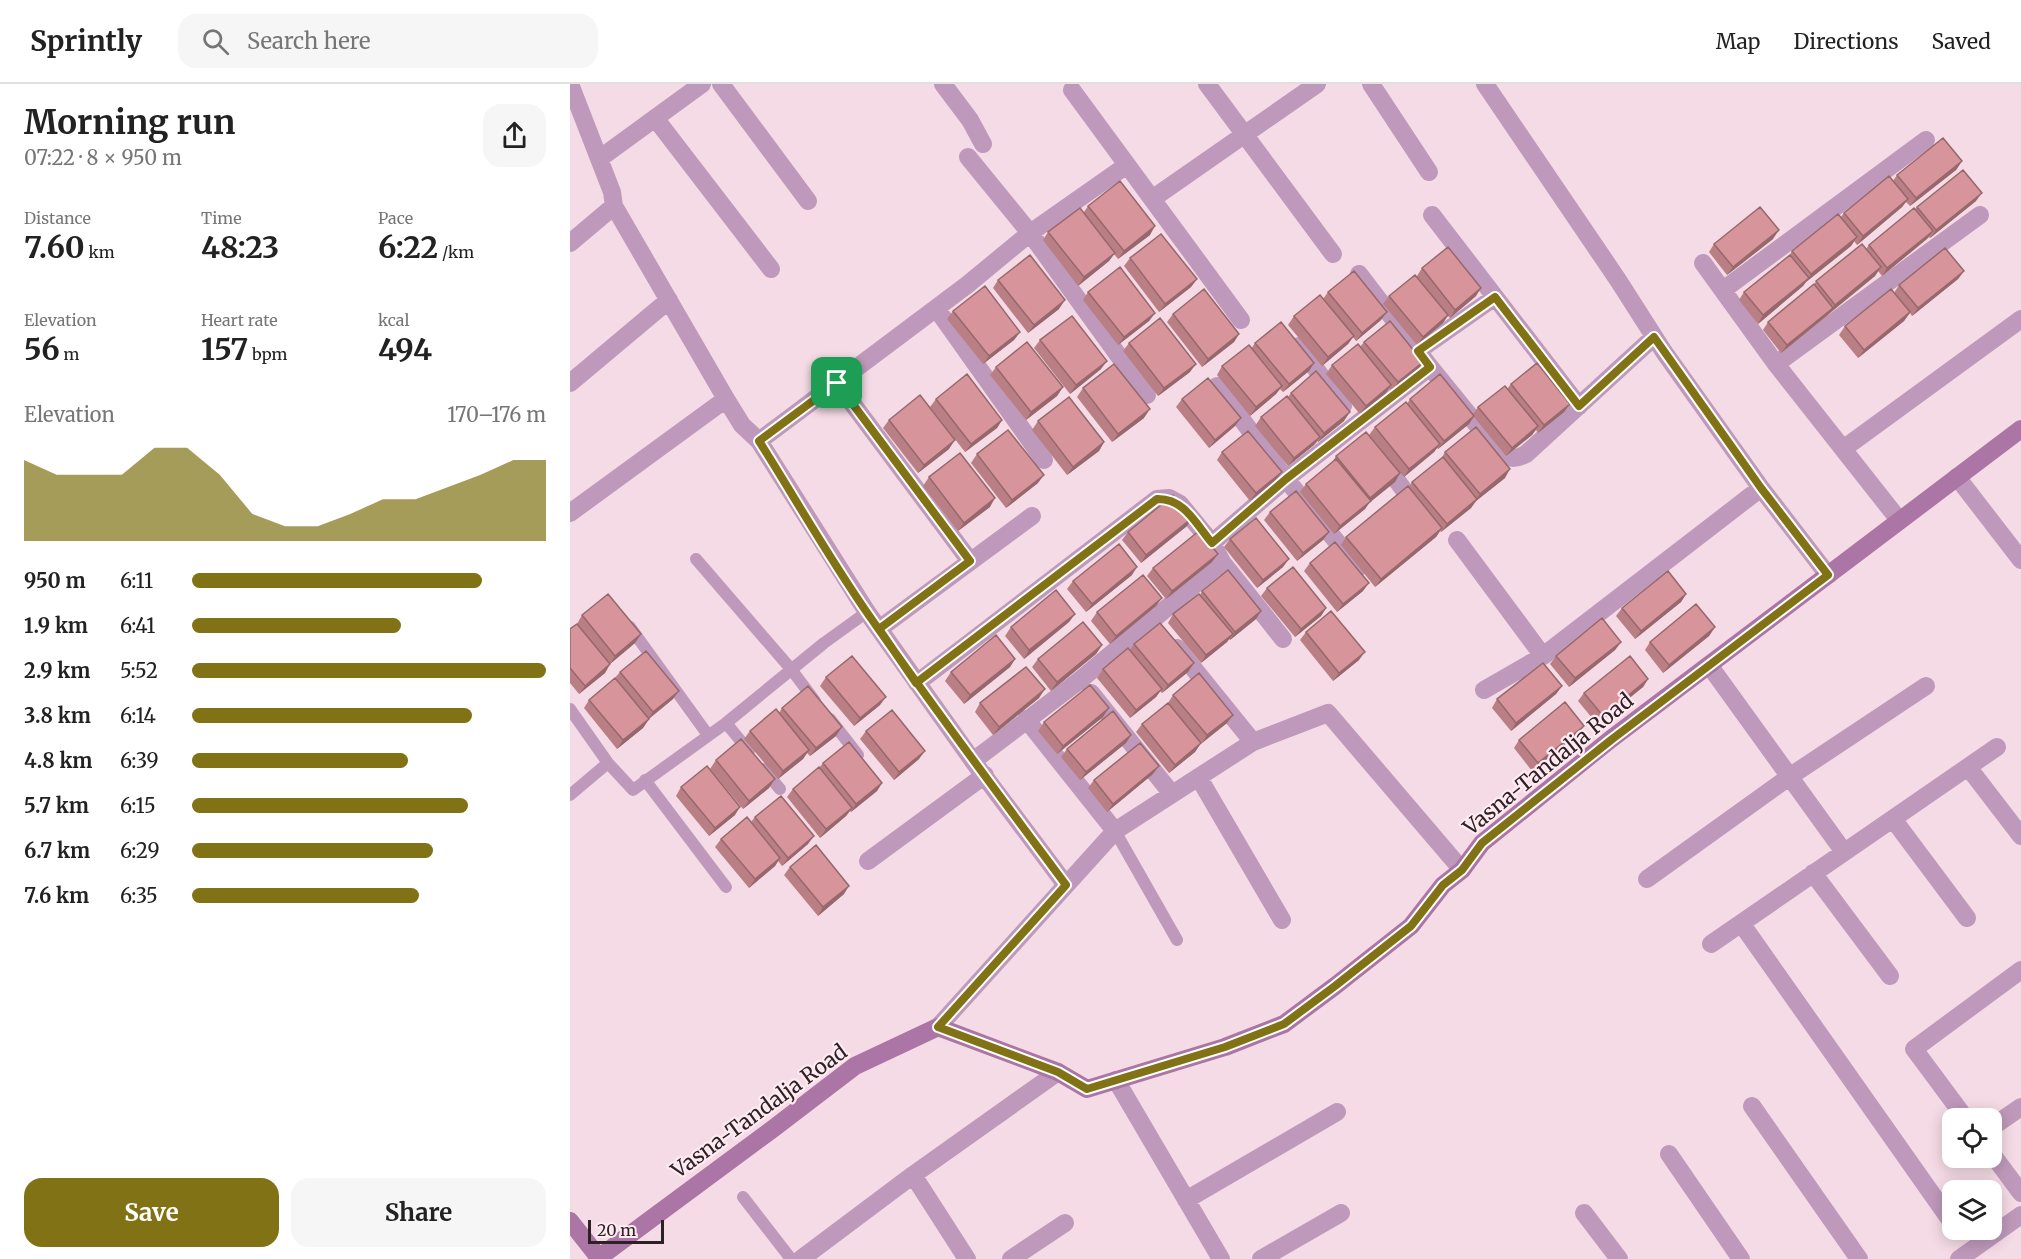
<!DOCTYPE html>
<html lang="en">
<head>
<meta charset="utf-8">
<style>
	:root { --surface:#fff; --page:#f6f6f6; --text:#222; --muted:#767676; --line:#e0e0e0; --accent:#817315 }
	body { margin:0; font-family:Merriweather,serif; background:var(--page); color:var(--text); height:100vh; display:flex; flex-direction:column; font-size:22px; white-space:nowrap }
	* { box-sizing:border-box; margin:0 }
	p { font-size:20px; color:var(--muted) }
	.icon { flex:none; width:33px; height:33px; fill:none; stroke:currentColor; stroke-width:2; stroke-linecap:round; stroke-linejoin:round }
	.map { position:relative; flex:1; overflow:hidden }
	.panel { display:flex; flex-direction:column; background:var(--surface); width:570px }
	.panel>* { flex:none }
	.tools { position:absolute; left:1372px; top:1024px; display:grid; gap:12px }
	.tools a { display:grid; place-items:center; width:60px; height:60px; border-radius:12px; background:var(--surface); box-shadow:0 3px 15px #0003; font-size:30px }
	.scale { position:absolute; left:18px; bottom:15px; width:76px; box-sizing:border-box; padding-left:6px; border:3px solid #2c2226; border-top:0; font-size:16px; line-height:21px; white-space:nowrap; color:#2c2226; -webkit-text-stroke:4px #ffeaf2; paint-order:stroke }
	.pin { position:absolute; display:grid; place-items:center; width:51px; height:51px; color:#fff; margin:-26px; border-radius:12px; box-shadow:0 3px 9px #0006 }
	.round { display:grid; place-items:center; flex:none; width:63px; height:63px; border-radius:18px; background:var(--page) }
	.summary { display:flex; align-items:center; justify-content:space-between; height:102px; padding:0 24px }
	h1 { font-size:33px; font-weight:700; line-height:45px }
	.figures { display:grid; grid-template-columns:repeat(3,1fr); gap:9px; height:102px; padding:6px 24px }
	.figures div { display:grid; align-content:center }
	.figures b { font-size:30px; font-weight:700 }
	.figures small { font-size:16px; font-weight:400 }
	.figures p { font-size:16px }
	.chart { height:168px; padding:12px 24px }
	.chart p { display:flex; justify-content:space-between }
	.chart svg { width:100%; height:108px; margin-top:6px; fill:var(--accent); opacity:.7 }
	.primary-button { display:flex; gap:12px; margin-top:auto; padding:12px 24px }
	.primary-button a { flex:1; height:69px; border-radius:18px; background:var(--accent); color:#fff; font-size:24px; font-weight:700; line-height:69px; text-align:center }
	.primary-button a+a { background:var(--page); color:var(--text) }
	ul { padding:0 24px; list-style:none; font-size:20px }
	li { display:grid; grid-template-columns:96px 72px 1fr; align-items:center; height:45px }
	li i { height:15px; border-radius:8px; background:var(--accent) }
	header { display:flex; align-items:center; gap:36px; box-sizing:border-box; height:84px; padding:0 30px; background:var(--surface); border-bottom:2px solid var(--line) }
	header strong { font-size:28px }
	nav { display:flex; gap:33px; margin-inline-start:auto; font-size:21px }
	.search { width:420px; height:54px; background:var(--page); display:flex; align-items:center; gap:15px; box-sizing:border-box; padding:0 21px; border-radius:18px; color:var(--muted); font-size:22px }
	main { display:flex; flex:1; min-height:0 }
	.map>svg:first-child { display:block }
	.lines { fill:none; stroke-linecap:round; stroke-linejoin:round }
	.lane { stroke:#bf99bb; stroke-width:12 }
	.street { stroke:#bf99bb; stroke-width:18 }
	.secondary { stroke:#ab75a6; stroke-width:18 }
	.wall { fill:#b97f84 }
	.shaded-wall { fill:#96686c }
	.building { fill:#d7949a; stroke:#96686c; stroke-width:1.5 }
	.route-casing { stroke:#fff; stroke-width:12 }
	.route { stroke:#817315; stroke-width:8 }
	.labels { text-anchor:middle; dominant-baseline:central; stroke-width:4.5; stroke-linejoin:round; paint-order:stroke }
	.street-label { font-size:21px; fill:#2c2226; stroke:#ffeaf2 }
</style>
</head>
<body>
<header>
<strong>Sprintly</strong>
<div class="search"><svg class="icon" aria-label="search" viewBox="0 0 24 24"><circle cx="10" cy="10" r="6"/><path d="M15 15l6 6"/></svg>Search here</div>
<nav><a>Map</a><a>Directions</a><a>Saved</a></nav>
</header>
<main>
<section class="panel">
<div class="summary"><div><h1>Morning run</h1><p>07:22 · 8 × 950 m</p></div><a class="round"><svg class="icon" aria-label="share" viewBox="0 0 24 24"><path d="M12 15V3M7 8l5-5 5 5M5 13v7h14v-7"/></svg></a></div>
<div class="figures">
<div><p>Distance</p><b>7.60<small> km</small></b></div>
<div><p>Time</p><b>48:23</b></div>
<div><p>Pace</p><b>6:22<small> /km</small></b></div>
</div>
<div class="figures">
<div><p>Elevation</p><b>56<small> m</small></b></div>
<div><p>Heart rate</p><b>157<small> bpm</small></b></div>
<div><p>kcal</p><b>494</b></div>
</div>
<div class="chart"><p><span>Elevation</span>170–176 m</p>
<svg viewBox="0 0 160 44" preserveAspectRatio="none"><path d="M0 44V11L10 17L20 17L30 17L40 6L50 6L60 17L70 33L80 38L90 38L100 33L110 27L120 27L130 22L140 17L150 11L160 11V44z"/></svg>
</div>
<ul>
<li><b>950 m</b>6:11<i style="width:82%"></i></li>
<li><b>1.9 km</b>6:41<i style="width:59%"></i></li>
<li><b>2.9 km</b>5:52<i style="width:100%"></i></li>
<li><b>3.8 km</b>6:14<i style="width:79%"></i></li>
<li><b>4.8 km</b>6:39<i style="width:61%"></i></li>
<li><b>5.7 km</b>6:15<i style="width:78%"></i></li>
<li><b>6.7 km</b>6:29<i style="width:68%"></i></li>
<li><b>7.6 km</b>6:35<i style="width:64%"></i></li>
</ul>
<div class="primary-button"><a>Save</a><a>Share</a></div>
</section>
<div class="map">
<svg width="1451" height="1175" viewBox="0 0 1451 1175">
	<rect width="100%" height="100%" fill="#f5dbe5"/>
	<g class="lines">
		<!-- lane -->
		<path class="lane" d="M126,475L221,585L245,617
			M60,543L138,651
			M0,625L38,679L63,706L156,639L254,559L297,528
			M260,635L288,671
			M156,639L179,667
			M193,685L210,705
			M75,696L156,803
			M0,711L38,679
			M545,747L607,856
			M173,1113L221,1175"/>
		<!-- street -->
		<path class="street" d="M0,0L42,108L44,122L156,315L172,341L189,357L297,528L403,677L496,801
			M151,0L238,117
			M373,0L400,36L413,60
			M637,0L763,170
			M801,0L859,88
			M915,0L1048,196L1094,268L1191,404L1258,491
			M502,6L671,236
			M85,34L201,185
			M398,73L460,149L577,311
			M29,75L132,0
			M582,115L747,0
			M862,131L1009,322
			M0,159L44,122
			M1133,179L1206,280L1329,436
			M789,190L860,283L929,368C939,375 945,376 956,370L1084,253
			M1153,206L1356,56
			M366,224L474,376
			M729,262L773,322
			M848,267L925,213
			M1206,280L1410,131
			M0,299L99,216
			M267,299L400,477
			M647,302L716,395L788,484
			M189,357L397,201L460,149L557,81
			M1273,365L1451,235
			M812,376L847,424
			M1387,393L1451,476
			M0,429L156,315
			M887,456L973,572
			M642,459L716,395L860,283
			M309,545L462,432
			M607,564L683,658
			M1139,581L1274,768
			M347,599L587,415L599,414L610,420L642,459L652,478L713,555
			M914,606L973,572L1191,404
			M521,609L602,710
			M456,635L545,747
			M403,677L510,596L652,478
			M1398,683L1451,752
			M629,694L712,836
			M1323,735L1397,834
			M298,777L415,691
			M1243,789L1320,892
			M1077,795L1219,693L1356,602
			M1171,839L1383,1140
			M1141,860L1427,663
			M368,943L545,747L683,658L758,629L892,786
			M546,996L651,1175
			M1182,1022L1289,1175
			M1396,1035L1344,965L1451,886
			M1422,1043L1451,1023
			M1099,1070L1171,1175
			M1422,1070L1451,1109
			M343,1091L397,1175
			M616,1116L767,1028
			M1014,1129L1049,1175
			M231,1175L343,1091L488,988
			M441,1175L495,1139
			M691,1175L771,1129
			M1389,1175L1451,1131"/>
		<!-- secondary -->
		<path class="secondary" d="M0,1137L30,1175
			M27,1175L204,1044L285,982L368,943L488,988L517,1005L655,963L714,940L765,902L841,842L873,801L892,786L912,759L1041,655L1451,345"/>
	</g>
	<!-- wall -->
	<path class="wall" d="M1392,77L1386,86L1340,122L1336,118L1332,123L1287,161L1284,157L1281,162L1236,198L1233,202L1188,240L1169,216L1174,208L1219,172L1222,167L1270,134L1274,129L1323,97L1327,91Z
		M1406,117L1360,154L1359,153L1312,192L1308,187L1305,192L1260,229L1257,232L1211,269L1193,246L1198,238L1244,201L1246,197L1296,165L1299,161L1345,125L1347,123Z
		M518,122L580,151L548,175L544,170L539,177L508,202L473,156L478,148L514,128Z
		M1203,155L1157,191L1139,168L1144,160Z
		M560,174L627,195L621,203L589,228L554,182Z
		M852,184L906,212L880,234L878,232L873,239L847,261L813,220L819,212L847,192Z
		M1394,187L1388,195L1342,232L1340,229L1334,237L1288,274L1269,251L1275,242L1324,209L1329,201Z
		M428,196L489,225L458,249L423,204Z
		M518,208L585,229L579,237L548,261L513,216Z
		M758,208L811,236L786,257L783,253L778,260L752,282L718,241L724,232L753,215Z
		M383,227L450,248L444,256L413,280L377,235Z
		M603,230L669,250L664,258L632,283L597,238Z
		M470,256L531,285L500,310L464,264Z
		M794,258L848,286L822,307L819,304L816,309L790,330L756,290L762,281L790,263Z
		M559,259L620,288L588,312L553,267Z
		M685,259L744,279L739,287L713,308L710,305L706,310L680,332L647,291L652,282L681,265Z
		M426,283L493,303L487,312L456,336L420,291Z
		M941,300L1000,320L994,328L968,349L966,346L962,351L936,372L904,333L899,340L868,365L867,364L864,368L834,393L799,351L805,343L837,320L840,315L903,330L908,323L937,305Z
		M513,304L574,334L542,358L507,313Z
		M721,309L774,337L748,358V357L744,361L718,382L685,342L691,333L718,313Z
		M366,315L432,336L427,344L395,368L360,323Z
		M612,315L671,334L665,342L639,364L606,323Z
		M319,336L379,365L348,389L313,344Z
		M468,337L534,358L529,367L497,391L462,346Z
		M652,368L712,388L706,396L680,417L647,376Z
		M875,368L935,394L906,417L901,424L871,448L870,447L866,453L805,503L771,461L776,453L839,403L842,398L871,375Z
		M407,370L468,399L436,424L401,379Z
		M766,372L830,389L825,398L799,419L795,425L764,450L730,408L736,400L762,379Z
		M359,393L420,423L388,447L353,402Z
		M700,428L759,448L753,456L727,477L694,436Z
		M622,434L617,442L571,479L552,456L558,448Z
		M660,455L713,483L687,504L654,463Z
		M648,470L642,478L596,515L577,492L583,484Z
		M740,479L793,507L767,528L734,487Z
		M562,491L516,528L497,505L503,497Z
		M697,504L756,524L751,532L725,553L691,512Z
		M632,507L691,527L686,535L660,556L659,555L657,558L631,579L598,539L603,530L630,511Z
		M1116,510L1111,518L1065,555L1046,532L1052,524Z
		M586,522L540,560L521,537L527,528Z
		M505,530L499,538L454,575L435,552L441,543Z
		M12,531L71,550L65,559L40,580L35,589L9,610L0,599V545L7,540Z
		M1145,543L1139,552L1093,589L1075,566L1080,558Z
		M736,548L789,576L763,597L730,556Z
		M1051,558L1045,566L999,603L980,580L986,572Z
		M564,560L624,579L618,588L592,609L590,607L586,613L560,634L527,594L533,585L560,566Z
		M532,561L526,570L481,607L462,583L468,575Z
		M445,575L440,583L394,620L375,597L381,588Z
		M50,588L103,615L79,635L73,644L47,665L14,624L19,616L44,595Z
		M256,593L310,621L284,642L250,602Z
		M1078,595L1073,603L1027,640L1008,617L1014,609Z
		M992,602L986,610L941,647L922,624L927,615Z
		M603,611L657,639L631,659L625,668L599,689L566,648L572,640L598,619Z
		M469,614L423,651L405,628L410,619Z
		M212,624L266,652L240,672L237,669L233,675L208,695L174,655L180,647L209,629Z
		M533,633L487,670L468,647L474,638Z
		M1014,642L1008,650L962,687L944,664L949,656Z
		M296,647L349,675L324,696L290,655Z
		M561,651L556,659L510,696L491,673L497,665Z
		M146,676L199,704L173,725L140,685Z
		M253,679L312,699L307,707L281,728L280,727L276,732L250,754L217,713L223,705L249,684Z
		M583,690L537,728L518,704L524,696Z
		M111,703L165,731L139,752L106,712Z
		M185,733L238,760L212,782L208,777L205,782L179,804L145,763L151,755L181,738Z
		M220,783L274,810L248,832L214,791Z"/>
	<!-- shaded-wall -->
	<path class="shaded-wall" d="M1392,77L1386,86L1340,122L1346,114Z
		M1412,109L1406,117L1360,154L1366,146Z
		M1338,115L1332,123L1287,161L1293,152Z
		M585,142L580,151L548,175L554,167Z
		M1209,146L1203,155L1157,191L1163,183Z
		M1363,147L1357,155L1312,192L1317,184Z
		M1287,153L1281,162L1236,198L1233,202L1188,240L1193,231L1238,195L1241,190Z
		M545,169L539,177L508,202L514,193Z
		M1311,183L1305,192L1211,269L1217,261Z
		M1394,187L1388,195L1342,232L1348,224Z
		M627,195L621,203L589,228L595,220Z
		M911,204L906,212L880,234L885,226Z
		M495,216L489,225L458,249L464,241Z
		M817,228L811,236L786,257L792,249Z
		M1340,228L1334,237L1288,274L1294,266Z
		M585,229L579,237L548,261L554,253Z
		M878,231L873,239L847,261L853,253Z
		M450,248L444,256L413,280L419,272Z
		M669,250L664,258L632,283L638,275Z
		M784,252L778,260L752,282L758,273Z
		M537,277L531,285L500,310L506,301Z
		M853,278L848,286L822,307L828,298Z
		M744,279L739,287L713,308L719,300Z
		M626,280L620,288L588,312L594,304Z
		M821,301L816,309L790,330L796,322Z
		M712,302L706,310L680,332L686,323Z
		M493,303L487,312L456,336L461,328Z
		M1000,320L994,328L968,349L974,341Z
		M580,325L574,334L542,358L548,350Z
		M780,328L774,337L748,358L754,349Z
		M904,332L899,340L868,365L874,357Z
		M671,334L665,342L639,364L645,356Z
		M432,336L427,344L395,368L401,360Z
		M968,342L962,351L936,372L942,364Z
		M750,353L744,361L718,382L724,374Z
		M385,356L379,365L348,389L354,381Z
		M534,358L529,367L497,391L503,383Z
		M870,360L864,368L834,393L839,385Z
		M940,385L935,394L906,417L901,424L871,448L877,440L905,417L910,410Z
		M712,388L706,396L680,417L686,409Z
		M830,389L825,398L799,419L795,425L764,450L770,442L796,421L800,414Z
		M474,391L468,399L436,424L442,416Z
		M425,414L420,423L388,447L394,439Z
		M622,434L617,442L571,479L576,471Z
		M872,444L866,453L805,503L811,495Z
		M759,448L753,456L727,477L733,469Z
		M648,470L642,478L596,515L602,507Z
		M719,475L713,483L687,504L693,496Z
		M567,483L562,491L516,528L522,520Z
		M799,499L793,507L767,528L773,520Z
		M1116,510L1111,518L1065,555L1071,547Z
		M592,514L586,522L540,560L546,552Z
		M756,524L751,532L725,553L731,545Z
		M691,527L686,535L660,556L665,548Z
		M505,530L499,538L454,575L459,566Z
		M1145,543L1139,552L1093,589L1099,581Z
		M71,550L65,559L40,580L45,572Z
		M663,550L657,558L631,579L636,571Z
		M1051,558L1045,566L999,603L1005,594Z
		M532,561L526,570L481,607L487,598Z
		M795,568L789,576L763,597L769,589Z
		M445,575L440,583L394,620L400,611Z
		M624,579L618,588L592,609L598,601Z
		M40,580L35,589L9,610L15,602Z
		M1078,595L1073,603L1027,640L1033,632Z
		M992,602L986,610L941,647L946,639Z
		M475,605L469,614L423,651L429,643Z
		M592,605L586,613L560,634L566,626Z
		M109,607L103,615L77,636L83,628Z
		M316,613L310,621L284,642L290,634Z
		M539,624L533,633L487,670L493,662Z
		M663,631L657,639L631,660L637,651Z
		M79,635L73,644L47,665L53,656Z
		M1014,642L1008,650L962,687L968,679Z
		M272,643L266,652L240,672L246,664Z
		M561,651L556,659L510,696L516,688Z
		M631,659L625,668L599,689L605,681Z
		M239,666L233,675L208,695L213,687Z
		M355,667L349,675L324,696L329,688Z
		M589,682L583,690L537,728L543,720Z
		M205,695L199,704L173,725L179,717Z
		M312,699L307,707L281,728L286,720Z
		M170,723L165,731L139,752L145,744Z
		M282,724L276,732L250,754L256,745Z
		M244,752L238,760L212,782L218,774Z
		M210,774L205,782L179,804L185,795Z
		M279,802L274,810L248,832L253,823Z"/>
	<!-- building -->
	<path class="building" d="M1373,54L1392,77L1346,114L1327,91Z
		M1393,86L1412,109L1366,146L1347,123Z
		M1319,92L1338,115L1293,152L1274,129Z
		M550,97L585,142L554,167L518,122Z
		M1190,123L1209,146L1163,183L1144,160Z
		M510,124L545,169L514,193L478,148Z
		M1344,124L1363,147L1317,184L1299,161Z
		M1268,130L1287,153L1241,190L1222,167Z
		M591,150L627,195L595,220L560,174Z
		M1292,160L1311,183L1265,221L1246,197Z
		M878,163L911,204L885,226L852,184Z
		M1375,164L1394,187L1348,224L1329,201Z
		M460,171L495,216L464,241L428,196Z
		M1220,171L1239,194L1193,231L1174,208Z
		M550,183L585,229L554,253L518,208Z
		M784,187L817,228L792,249L758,208Z
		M845,191L878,231L853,253L819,212Z
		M1244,200L1263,224L1217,261L1198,238Z
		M415,202L450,248L419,272L383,227Z
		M634,205L669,250L638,275L603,230Z
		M1321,205L1340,228L1294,266L1275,242Z
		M750,211L784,252L758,273L724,232Z
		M502,232L537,277L506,301L470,256Z
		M590,234L626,280L594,304L559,259Z
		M820,237L853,278L828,298L794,258Z
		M711,238L744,279L719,300L685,259Z
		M457,258L493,303L461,328L426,283Z
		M788,260L821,301L796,322L762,281Z
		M679,261L712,302L686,323L652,282Z
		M967,279L1000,320L974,341L941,300Z
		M544,280L580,325L548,350L513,304Z
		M746,287L780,328L754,349L721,309Z
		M397,290L432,336L401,360L366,315Z
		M870,290L904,332L874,357L840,315Z
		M638,294L671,334L645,356L612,315Z
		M935,302L968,342L942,364L908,323Z
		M350,311L385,356L354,381L319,336Z
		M717,312L750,353L724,374L691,333Z
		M499,313L534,358L503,383L468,337Z
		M836,318L870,360L839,385L805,343Z
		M906,343L940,385L910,410L875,368Z
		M438,346L474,391L442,416L407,370Z
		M678,347L712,388L686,409L652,368Z
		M796,348L830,389L800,414L766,372Z
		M390,369L425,414L394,439L359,393Z
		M873,373L907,415L877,440L842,398Z
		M766,375L801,417L770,442L736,400Z
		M838,402L872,444L811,495L776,453Z
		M726,407L759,448L733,469L700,428Z
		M603,411L622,434L576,471L558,448Z
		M686,434L719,475L693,496L660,455Z
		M629,447L648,470L602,507L583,484Z
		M765,458L799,499L773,520L740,479Z
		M549,460L567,483L522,520L503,497Z
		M723,483L756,524L731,545L697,504Z
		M658,486L691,527L665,548L632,507Z
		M1098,487L1116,510L1071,547L1052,524Z
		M573,491L592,514L546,552L527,528Z
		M486,506L505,530L459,566L441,543Z
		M38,510L71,550L45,572L12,531Z
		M629,510L663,550L636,571L603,530Z
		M1126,520L1145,543L1099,581L1080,558Z
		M761,527L795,568L769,589L736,548Z
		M1032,534L1051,558L1005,594L986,572Z
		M513,538L532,561L487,598L468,575Z
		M590,539L624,579L598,601L564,560Z
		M7,540L40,580L15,602L0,584V545Z
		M426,551L445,575L400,611L381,588Z
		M558,564L592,605L566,626L533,585Z
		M76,567L109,607L83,628L50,588Z
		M282,572L316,613L290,634L256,593Z
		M1060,572L1078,595L1033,632L1014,609Z
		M973,579L992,602L946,639L927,615Z
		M456,583L475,605L429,643L410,619Z
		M629,589L663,631L637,651L603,611Z
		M45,594L79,635L53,656L19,616Z
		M520,601L539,624L493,662L474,638Z
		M238,602L272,643L246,664L212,624Z
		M995,618L1014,642L968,679L949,656Z
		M598,619L631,659L605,681L572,640Z
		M206,625L239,666L213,687L180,647Z
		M322,626L355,667L329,688L296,647Z
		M543,627L561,651L516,688L497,665Z
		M171,655L205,695L179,717L146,676Z
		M279,658L312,699L286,720L253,679Z
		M570,659L589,682L543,720L524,696Z
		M137,682L170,723L145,744L111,703Z
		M249,683L282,724L256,745L223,705Z
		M211,712L244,752L218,774L185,733Z
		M177,733L210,774L185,795L151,755Z
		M246,761L279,802L253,823L220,783Z"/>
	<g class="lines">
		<!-- route casing -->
		<g class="route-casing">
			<path id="route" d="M267,299L189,357C225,414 259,474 298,530C362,622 429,711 496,801L368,943L488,988L517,1005L655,963L714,940L765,902L841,842L873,801L892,786L912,759L1041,656L1258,491L1191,404L1084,253L1009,322L925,213L848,267L860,283L716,395L642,459C626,440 614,414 587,415L346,599L309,545L400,477L267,299"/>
		</g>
		<!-- route -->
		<use href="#route" class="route"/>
	</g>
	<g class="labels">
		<!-- street labels -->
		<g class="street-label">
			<text transform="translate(978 680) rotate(-39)">Vasna-Tandalja Road</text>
			<text transform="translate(189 1027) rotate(-36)">Vasna-Tandalja Road</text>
		</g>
	</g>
</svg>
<div class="tools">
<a><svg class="icon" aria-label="locate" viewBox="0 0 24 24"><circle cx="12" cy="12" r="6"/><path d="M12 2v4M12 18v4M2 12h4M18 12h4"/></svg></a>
<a><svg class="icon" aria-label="layers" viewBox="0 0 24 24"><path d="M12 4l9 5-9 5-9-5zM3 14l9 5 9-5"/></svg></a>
</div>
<div class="scale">20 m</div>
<div class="pin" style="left:267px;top:299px;background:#1e9e55"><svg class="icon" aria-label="arrive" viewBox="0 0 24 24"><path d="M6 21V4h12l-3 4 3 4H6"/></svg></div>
</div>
</main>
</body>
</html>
